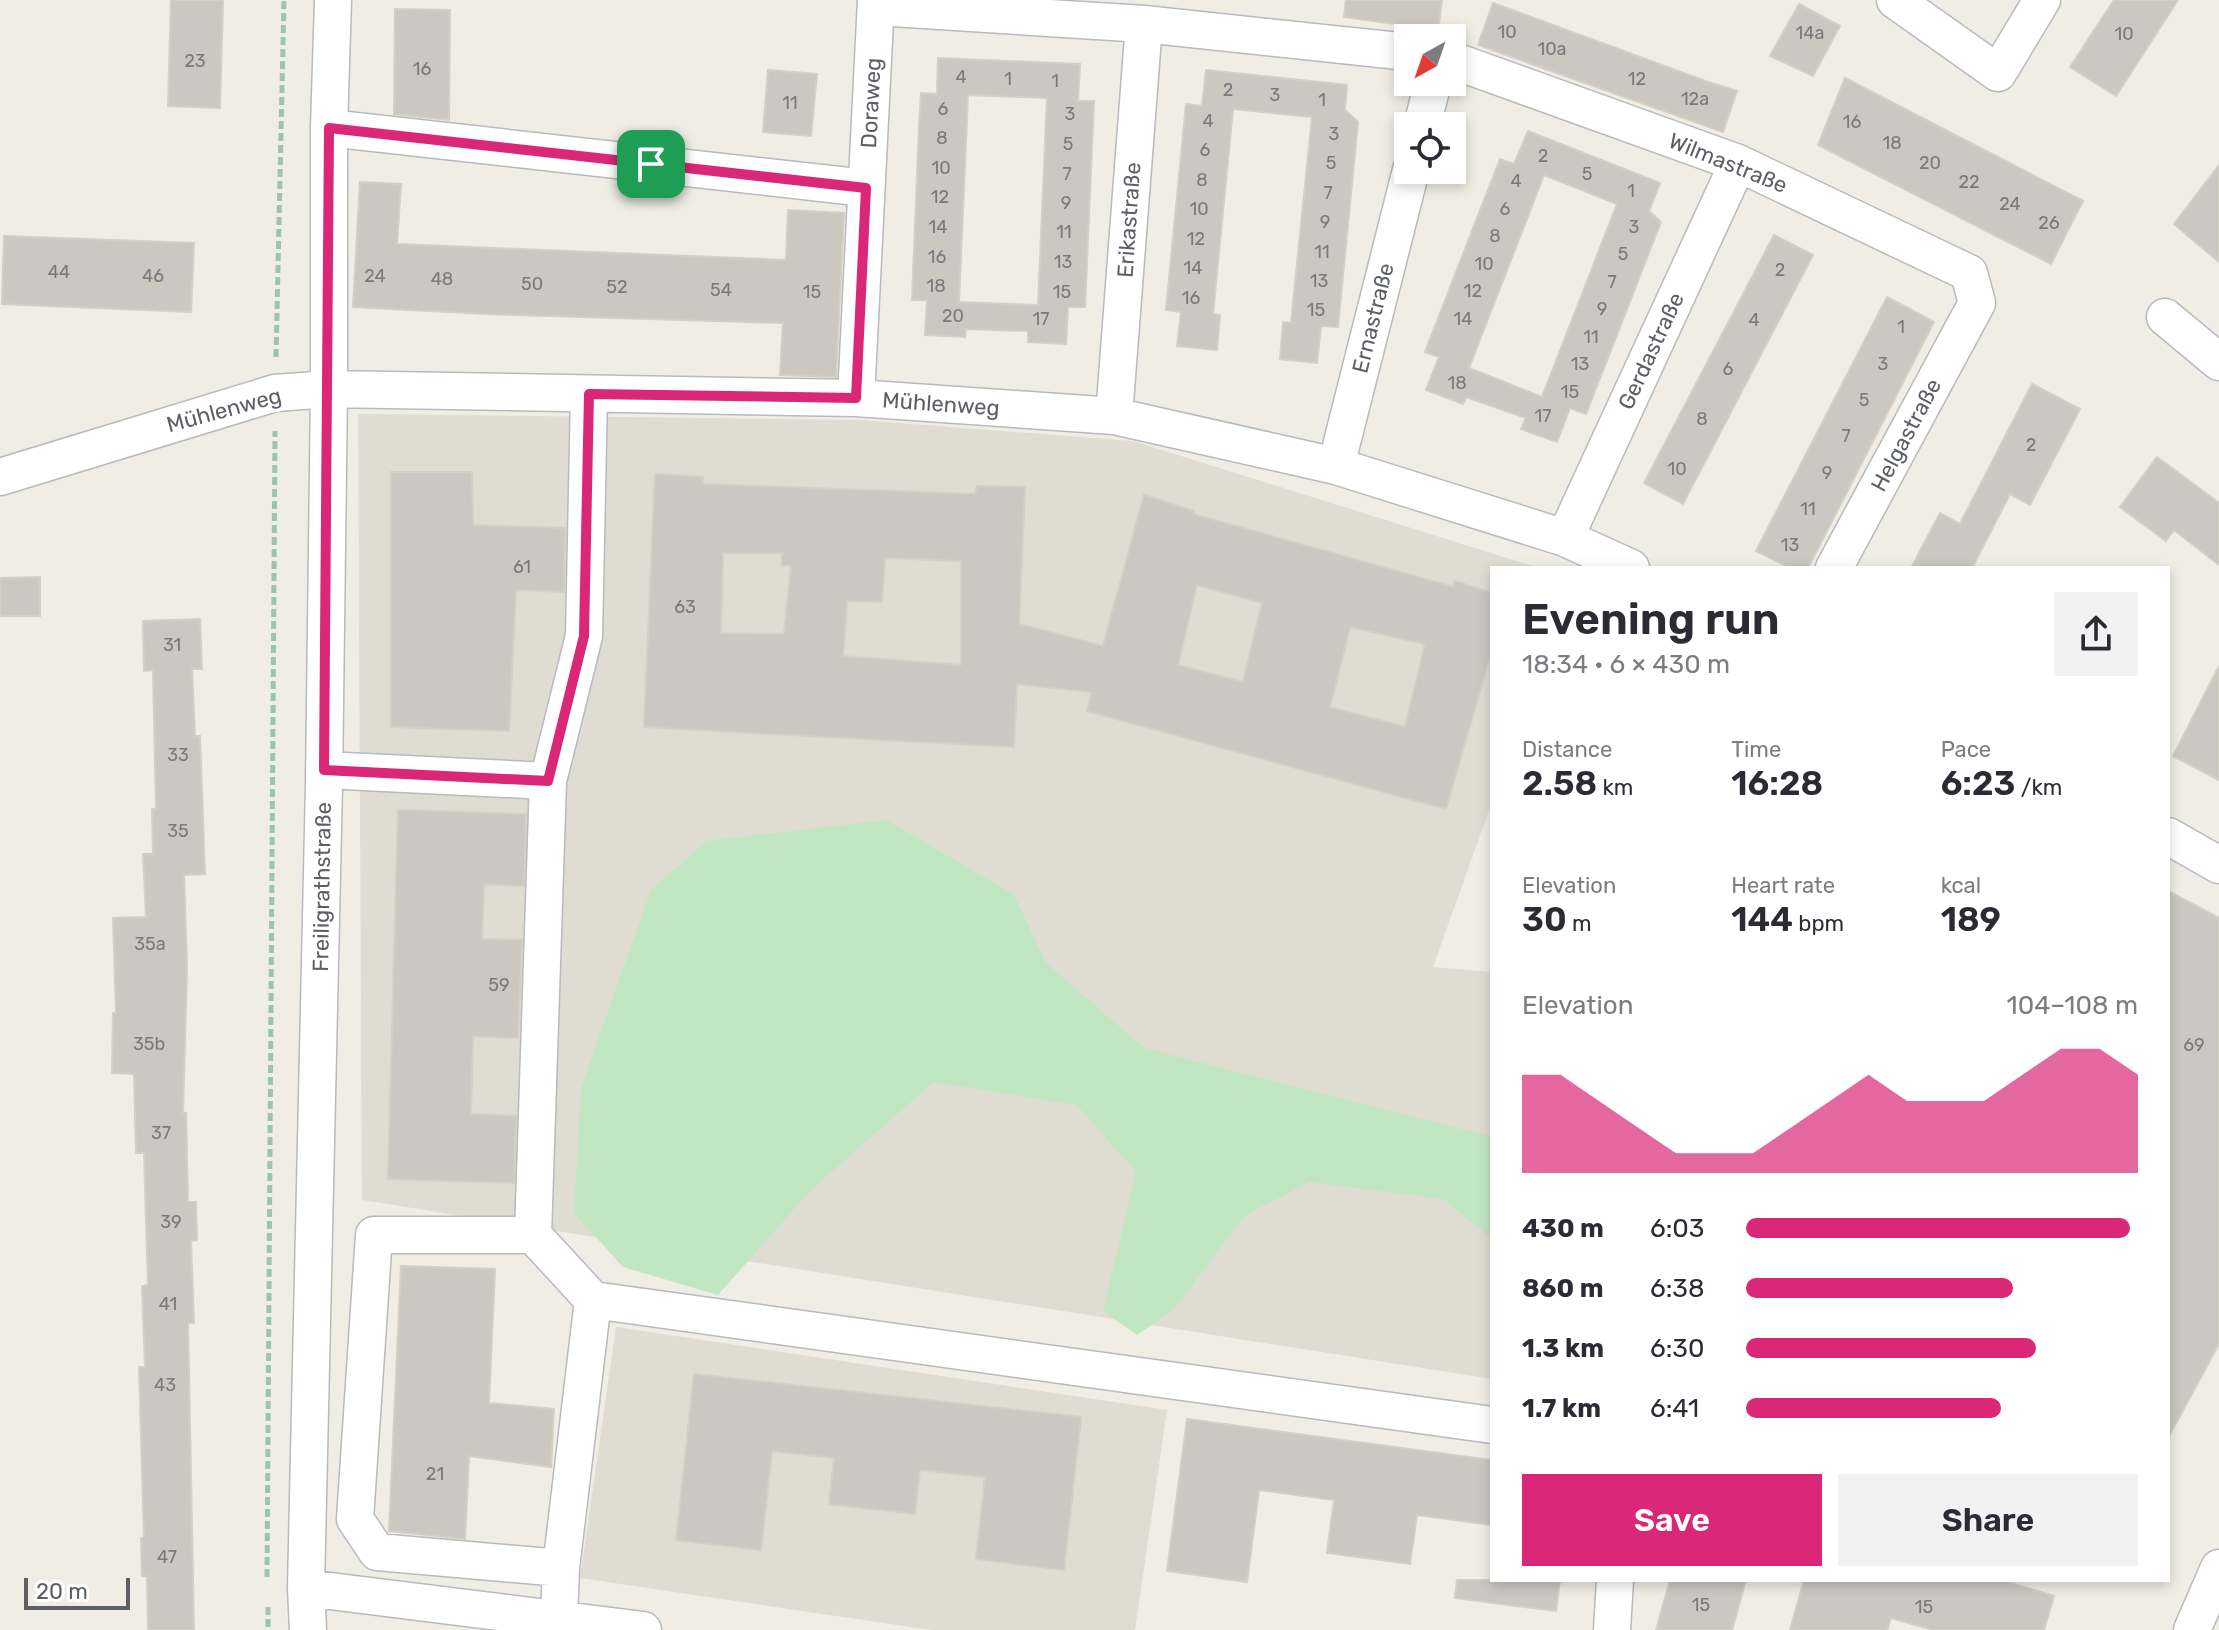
<!DOCTYPE html>
<html lang="en">
<head>
<meta charset="utf-8">
<style>
	:root { --surface:#fff; --page:#f2f2f3; --text:#2b2b33; --muted:#7c7c81; --accent:#db2777 }
	body { margin:0; font-family:Rubik,sans-serif; background:var(--page); color:var(--text); height:100vh; display:flex; flex-direction:column; font-size:30px; white-space:nowrap }
	* { box-sizing:border-box; margin:0 }
	p { font-size:26px; color:var(--muted) }
	.icon { flex:none; width:44px; height:44px; fill:none; stroke:currentColor; stroke-width:2; stroke-linecap:round; stroke-linejoin:round }
	.map { position:relative; flex:1; overflow:hidden }
	.details { position:absolute; left:1490px; top:566px; width:680px; height:1016px; display:flex; flex-direction:column; background:var(--surface); border-radius:0px; box-shadow:0 4px 12px #0003 }
	.details>* { flex:none }
	.needle { width:52px; rotate:220deg }
	.fabs { position:absolute; left:1394px; top:24px; display:grid; gap:16px }
	.fabs a { display:grid; place-items:center; width:72px; height:72px; border-radius:0px; background:var(--surface); box-shadow:0 4px 12px #0003; font-size:40px }
	.scale { position:absolute; left:24px; bottom:20px; width:106px; box-sizing:border-box; padding-left:8px; border:4px solid #5c6065; border-top:0; font-size:22px; line-height:28px; white-space:nowrap; color:#5c6065; -webkit-text-stroke:6px #fff; paint-order:stroke }
	.pin { position:absolute; display:grid; place-items:center; width:68px; height:68px; color:#fff; margin:-34px; border-radius:16px; box-shadow:0 4px 12px #0006 }
	.round { display:grid; place-items:center; flex:none; width:84px; height:84px; border-radius:0px; background:var(--page) }
	.overview { display:flex; align-items:center; justify-content:space-between; height:136px; padding:0 32px }
	h1 { font-size:44px; font-weight:600; line-height:60px }
	.metrics { display:grid; grid-template-columns:repeat(3,1fr); gap:12px; height:136px; padding:8px 32px }
	.metrics div { display:grid; align-content:center }
	.metrics b { font-size:34px; font-weight:600 }
	.metrics small { font-size:22px; font-weight:400 }
	.metrics p { font-size:22px }
	.chart { height:224px; padding:16px 32px }
	.chart p { display:flex; justify-content:space-between }
	.chart svg { width:100%; height:144px; margin-top:8px; fill:var(--accent); opacity:.7 }
	.cta { display:flex; gap:16px; margin-top:auto; padding:16px 32px }
	.cta a { flex:1; height:92px; border-radius:0px; background:var(--accent); color:#fff; font-size:32px; font-weight:600; line-height:92px; text-align:center }
	.cta a+a { background:var(--page); color:var(--text) }
	ul { padding:0 32px; list-style:none; font-size:26px }
	li { display:grid; grid-template-columns:128px 96px 1fr; align-items:center; height:60px }
	li i { height:20px; border-radius:10px; background:var(--accent) }
	.map>svg:first-child { display:block }
	.education { fill:#dfdcd2 }
	.green { fill:#c1e6c2 }
	.building { fill:#cac8c1; stroke:#d3cfc3; stroke-width:2; fill-rule:evenodd }
	.lines { fill:none; stroke-linecap:round; stroke-linejoin:round }
	.minor-casing { stroke:#b7babe; stroke-width:39 }
	.path { stroke:#9ac7a9; stroke-width:5; stroke-dasharray:8 4; stroke-linecap:butt }
	.minor { stroke:#fff; stroke-width:36 }
	.route-casing { stroke:#fff; stroke-width:16 }
	.route { stroke:#db2777; stroke-width:10 }
	.labels { text-anchor:middle; dominant-baseline:central; stroke-width:7; stroke-linejoin:round; paint-order:stroke }
	.number-label { font-size:18px; fill:#787a7c }
	.street-label { font-size:22px; fill:#5c6065; stroke:#fff }
</style>
</head>
<body>
<div class="map">
<svg width="2219" height="1630" viewBox="0 0 2219 1630">
	<rect width="100%" height="100%" fill="#efede4"/>
	<!-- education -->
	<path class="education" d="M358,414L860,420L1133,441L1539,568H1492V802L1433,967L1492,972V1379L362,1200Z
		M616,1327L1167,1410L1135,1630H931L580,1578Z"/>
	<!-- green -->
	<path class="green" d="M887,820L1014,895L1046,963L1144,1048L1492,1137V1239L1444,1199L1309,1182L1244,1216L1174,1309L1137,1335L1103,1311L1136,1172L1077,1105L933,1082L809,1192L718,1295L623,1267L574,1213L581,1088L651,890L707,841Z"/>
	<!-- building -->
	<path class="building" d="M171,0H223L220,108L168,106Z
		M1346,0H1442L1438,30L1344,17Z
		M2114,0H2178L2116,96L2070,67Z
		M1493,3L1708,82L1737,91L1723,132L1478,45Z
		M1799,4L1840,26L1813,76L1770,56Z
		M395,9L450,10L449,120L394,114Z
		M938,58L1080,64L1078,101H1094L1085,307H1068L1066,344L1028,342V331L966,329L965,337L925,335L927,300H912L919,126L921,93L937,94ZM968,95L1047,98L1038,305L959,302Z
		M768,70L817,74L811,136L763,132Z
		M1206,70L1347,85L1345,110L1358,122L1338,327L1321,326L1317,363L1280,359L1283,322L1291,323L1312,117L1233,109L1213,314L1220,315L1217,350L1177,346L1181,312L1166,310L1186,104L1202,106Z
		M1845,78L2083,201L2051,264L1818,145Z
		M1528,131L1660,183L1649,211L1661,222L1586,414L1570,408L1557,442L1521,429L1526,418L1466,397L1463,404L1426,390L1439,357L1425,352L1500,159L1514,164ZM1544,175L1617,204L1542,397L1469,368Z
		M2219,165V262L2174,224Z
		M360,182L401,184L397,244L786,260L788,210L844,213L836,377L780,375L783,323L487,314L353,307Z
		M1774,235L1813,255L1683,504L1644,483Z
		M4,236L194,243L191,312L2,304Z
		M1887,297L1934,322L1808,568H1790L1756,551Z
		M2032,384L2080,409L2030,505L2010,494L1972,568H1911L1940,513L1960,524Z
		M2157,457L2219,503V565L2174,530L2166,541L2120,507Z
		M391,472H472L473,525L565,528L564,592L516,590L509,731L391,727Z
		M655,474L703,477V484L975,494L977,486L1025,487L1019,624L1103,646L1144,495L1194,511L1193,514L1454,587L1455,581L1492,593V649L1446,809L1087,711L1092,692L1017,684L1014,747L644,727ZM723,553H782V566L791,565L784,634L721,633ZM885,558L961,561V665L843,656L847,601L882,602ZM1197,585L1262,603L1243,682L1178,665ZM1350,627L1425,644L1405,727L1330,707Z
		M40,577V616H0V578Z
		M200,619L202,669H192L195,736H200L205,874L184,875L187,968L183,1113H186L188,1202H196L197,1240L191,1241L194,1323H188L194,1630H148L147,1576H142L141,1538H144L139,1367H145L142,1286L148,1285L144,1153H136L134,1074L112,1073L113,1013H116L113,918L146,917L143,854H153L152,809H156L153,670L144,671L143,621Z
		M2219,666V780L2173,756Z
		M398,810L526,814L524,886L484,884L482,939L522,940L518,1038L473,1036L471,1114L516,1116L514,1183L388,1179Z
		M2168,891L2219,918V1344L2168,1438Z
		M401,1266L495,1269L489,1403L554,1409L551,1467L469,1456L465,1539L389,1531Z
		M694,1374L1081,1417L1064,1570L976,1559L985,1477L920,1470L915,1514L829,1504L834,1458L772,1451L761,1550L676,1540Z
		M1187,1419L1492,1460V1525L1417,1515L1410,1564L1327,1553L1334,1500L1259,1490L1247,1582L1167,1571Z
		M1457,1580H1560L1556,1611L1455,1598Z
		M1670,1580H1746L1732,1630H1656Z
		M1804,1580H2001L2054,1596L2044,1630H1933L1891,1618L1887,1630H1790Z"/>
	<g class="lines">
		<!-- minor casing -->
		<g class="minor-casing">
			<path id="minor" d="M1895,0L1998,73L2042,0
				M876,7L1144,24L1408,52
				M1452,60L1738,163L1969,273L1977,303L1834,568
				M1422,126L1433,82
				M329,128L866,188
				M2165,317L2219,362
				M856,398L876,0
				M1114,416L1144,24
				M1336,466L1411,170
				M0,477L275,393L329,389L856,398L1114,416L1336,466L1565,538L1631,568
				M1565,538L1738,163
				M324,770L548,781
				M2168,836L2219,865
				M533,1235L593,1300
				M561,1568L593,1300L1492,1425
				M306,1588L643,1630
				M559,1619L561,1568L377,1552L355,1519L374,1235H533L548,781L584,636L589,394
				M308,1630L306,1588L324,784L329,389V128L333,0
				M1612,1630L1615,1580
				M2192,1630L2219,1568"/>
		</g>
		<!-- path -->
		<path class="path" d="M276,357L284,0
			M267,1577L275,431
			M268,1607V1630"/>
		<!-- minor -->
		<use href="#minor" class="minor"/>
	</g>
	<g class="lines">
		<!-- route casing -->
		<g class="route-casing">
			<path id="route" d="M329,128L866,188L856,398L589,394L584,636L548,781L324,770Z"/>
		</g>
		<!-- route -->
		<use href="#route" class="route"/>
	</g>
	<g class="labels">
		<!-- number labels -->
		<g class="number-label">
			<text x="1507" y="32">10</text>
			<text x="1810" y="33">14a</text>
			<text x="2124" y="34">10</text>
			<text x="1552" y="49">10a</text>
			<text x="195" y="61">23</text>
			<text x="422" y="69">16</text>
			<text x="961" y="77">4</text>
			<text x="1008" y="79">1</text>
			<text x="1637" y="79">12</text>
			<text x="1055" y="81">1</text>
			<text x="1228" y="90">2</text>
			<text x="1275" y="95">3</text>
			<text x="1695" y="99">12a</text>
			<text x="1322" y="100">1</text>
			<text x="790" y="103">11</text>
			<text x="943" y="109">6</text>
			<text x="1070" y="114">3</text>
			<text x="1208" y="121">4</text>
			<text x="1852" y="122">16</text>
			<text x="1334" y="134">3</text>
			<text x="942" y="138">8</text>
			<text x="1892" y="143">18</text>
			<text x="1068" y="144">5</text>
			<text x="1205" y="150">6</text>
			<text x="1543" y="156">2</text>
			<text x="1331" y="163">5</text>
			<text x="1930" y="163">20</text>
			<text x="941" y="168">10</text>
			<text x="1067" y="174">7</text>
			<text x="1587" y="174">5</text>
			<text x="1202" y="180">8</text>
			<text x="1516" y="181">4</text>
			<text x="1969" y="182">22</text>
			<text x="1631" y="191">1</text>
			<text x="1328" y="193">7</text>
			<text x="940" y="197">12</text>
			<text x="1066" y="203">9</text>
			<text x="2010" y="204">24</text>
			<text x="1199" y="209">10</text>
			<text x="1505" y="209">6</text>
			<text x="1325" y="222">9</text>
			<text x="2049" y="223">26</text>
			<text x="938" y="227">14</text>
			<text x="1634" y="227">3</text>
			<text x="1064" y="232">11</text>
			<text x="1495" y="236">8</text>
			<text x="1196" y="239">12</text>
			<text x="1322" y="252">11</text>
			<text x="1623" y="254">5</text>
			<text x="937" y="257">16</text>
			<text x="1063" y="262">13</text>
			<text x="1484" y="264">10</text>
			<text x="1193" y="268">14</text>
			<text x="1780" y="270">2</text>
			<text x="59" y="272">44</text>
			<text x="153" y="276">46</text>
			<text x="375" y="276">24</text>
			<text x="442" y="279">48</text>
			<text x="1319" y="281">13</text>
			<text x="1612" y="282">7</text>
			<text x="532" y="284">50</text>
			<text x="936" y="286">18</text>
			<text x="617" y="287">52</text>
			<text x="721" y="290">54</text>
			<text x="1473" y="291">12</text>
			<text x="812" y="292">15</text>
			<text x="1062" y="292">15</text>
			<text x="1191" y="298">16</text>
			<text x="1602" y="309">9</text>
			<text x="1316" y="310">15</text>
			<text x="953" y="316">20</text>
			<text x="1041" y="319">17</text>
			<text x="1463" y="319">14</text>
			<text x="1754" y="320">4</text>
			<text x="1901" y="327">1</text>
			<text x="1591" y="337">11</text>
			<text x="1580" y="364">13</text>
			<text x="1883" y="364">3</text>
			<text x="1728" y="369">6</text>
			<text x="1457" y="383">18</text>
			<text x="1570" y="392">15</text>
			<text x="1864" y="400">5</text>
			<text x="1543" y="416">17</text>
			<text x="1702" y="419">8</text>
			<text x="1846" y="436">7</text>
			<text x="2031" y="445">2</text>
			<text x="1677" y="469">10</text>
			<text x="1827" y="473">9</text>
			<text x="1808" y="509">11</text>
			<text x="1790" y="545">13</text>
			<text x="522" y="567">61</text>
			<text x="685" y="607">63</text>
			<text x="172" y="645">31</text>
			<text x="178" y="755">33</text>
			<text x="178" y="831">35</text>
			<text x="150" y="944">35a</text>
			<text x="499" y="985">59</text>
			<text x="149" y="1044">35b</text>
			<text x="2194" y="1045">69</text>
			<text x="161" y="1133">37</text>
			<text x="171" y="1222">39</text>
			<text x="168" y="1304">41</text>
			<text x="165" y="1385">43</text>
			<text x="435" y="1474">21</text>
			<text x="167" y="1557">47</text>
			<text x="1701" y="1605">15</text>
			<text x="1924" y="1607">15</text>
		</g>
		<!-- street labels -->
		<g class="street-label">
			<text transform="translate(871 103) rotate(-87)">Doraweg</text>
			<text transform="translate(1728 163) rotate(22)">Wilmastraße</text>
			<text transform="translate(1129 220) rotate(-86)">Erikastraße</text>
			<text transform="translate(1373 318) rotate(-76)">Ernastraße</text>
			<text transform="translate(1651 351) rotate(-65)">Gerdastraße</text>
			<text transform="translate(941 404) rotate(4)">Mühlenweg</text>
			<text transform="translate(224 410) rotate(-15)">Mühlenweg</text>
			<text transform="translate(1906 435) rotate(-62)">Helgastraße</text>
			<text transform="translate(322 887) rotate(-89)">Freiligrathstraße</text>
		</g>
	</g>
</svg>
<div class="fabs">
<a><svg class="needle" viewBox="-14 -14 28 28"><path d="M0-13l5 13h-10z" fill="#e53935"/><path d="M0 13l5-13h-10z" fill="#7c7c81"/></svg></a>
<a><svg class="icon" aria-label="locate" viewBox="0 0 24 24"><circle cx="12" cy="12" r="6"/><path d="M12 2v4M12 18v4M2 12h4M18 12h4"/></svg></a>
</div>
<div class="scale">20 m</div>
<div class="pin" style="left:651px;top:164px;background:#1e9e55"><svg class="icon" aria-label="arrive" viewBox="0 0 24 24"><path d="M6 21V4h12l-3 4 3 4H6"/></svg></div>
<section class="details">
<div class="overview"><div><h1>Evening run</h1><p>18:34 · 6 × 430 m</p></div><a class="round"><svg class="icon" aria-label="share" viewBox="0 0 24 24"><path d="M12 15V3M7 8l5-5 5 5M5 13v7h14v-7"/></svg></a></div>
<div class="metrics">
<div><p>Distance</p><b>2.58<small> km</small></b></div>
<div><p>Time</p><b>16:28</b></div>
<div><p>Pace</p><b>6:23<small> /km</small></b></div>
</div>
<div class="metrics">
<div><p>Elevation</p><b>30<small> m</small></b></div>
<div><p>Heart rate</p><b>144<small> bpm</small></b></div>
<div><p>kcal</p><b>189</b></div>
</div>
<div class="chart"><p><span>Elevation</span>104–108 m</p>
<svg viewBox="0 0 160 44" preserveAspectRatio="none"><path d="M0 44V14L10 14L20 22L30 30L40 38L50 38L60 38L70 30L80 22L90 14L100 22L110 22L120 22L130 14L140 6L150 6L160 14V44z"/></svg>
</div>
<ul>
<li><b>430 m</b>6:03<i style="width:98%"></i></li>
<li><b>860 m</b>6:38<i style="width:68%"></i></li>
<li><b>1.3 km</b>6:30<i style="width:74%"></i></li>
<li><b>1.7 km</b>6:41<i style="width:65%"></i></li>
</ul>
<div class="cta"><a>Save</a><a>Share</a></div>
</section>
</div>
</body>
</html>
